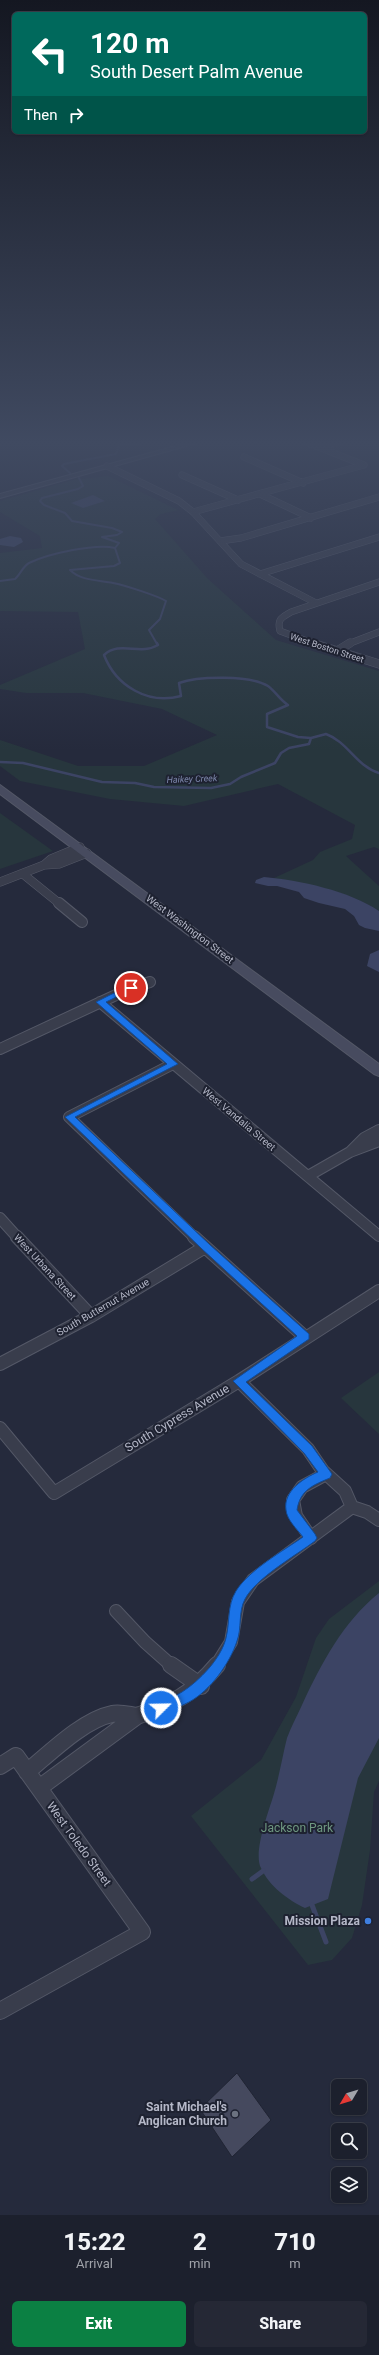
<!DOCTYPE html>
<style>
body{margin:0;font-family:Roboto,sans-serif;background:#252835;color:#f1f3f6;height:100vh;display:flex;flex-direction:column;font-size:15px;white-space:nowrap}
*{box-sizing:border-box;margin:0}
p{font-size:13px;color:#a0a3aa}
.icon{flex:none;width:22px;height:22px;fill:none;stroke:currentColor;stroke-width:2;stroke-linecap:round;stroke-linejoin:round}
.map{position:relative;height:2215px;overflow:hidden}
.sheet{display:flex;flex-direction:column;background:#1c202d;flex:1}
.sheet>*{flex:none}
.guide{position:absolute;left:12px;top:12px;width:355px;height:122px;border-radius:6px;box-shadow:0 1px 3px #0004,0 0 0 1px #3a3e49;background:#00695c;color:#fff;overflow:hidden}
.needle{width:26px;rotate:232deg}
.tools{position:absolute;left:331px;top:2079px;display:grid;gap:8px}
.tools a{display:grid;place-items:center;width:36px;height:36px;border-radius:6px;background:#1c202d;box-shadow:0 1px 3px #0004,0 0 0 1px #3a3e49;font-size:20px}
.pin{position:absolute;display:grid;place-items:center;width:34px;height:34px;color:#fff;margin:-17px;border:2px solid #fff;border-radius:50%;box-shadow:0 1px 4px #0007}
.me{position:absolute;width:44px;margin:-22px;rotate:67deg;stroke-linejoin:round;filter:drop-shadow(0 0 3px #0008)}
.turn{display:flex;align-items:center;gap:14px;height:84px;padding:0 12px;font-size:18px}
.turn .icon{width:52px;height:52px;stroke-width:2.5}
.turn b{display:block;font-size:28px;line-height:34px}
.then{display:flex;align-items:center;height:38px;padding:0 12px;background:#0003;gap:8px;font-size:15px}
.eta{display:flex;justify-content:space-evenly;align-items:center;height:68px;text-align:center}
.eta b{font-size:24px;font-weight:800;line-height:28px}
.button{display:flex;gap:8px;margin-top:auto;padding:8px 12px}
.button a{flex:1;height:46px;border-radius:6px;background:#0b8043;color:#fff;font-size:16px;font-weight:800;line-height:46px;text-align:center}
.button a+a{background:#252835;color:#f1f3f6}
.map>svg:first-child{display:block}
.green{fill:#27363d}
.water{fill:#3c4464}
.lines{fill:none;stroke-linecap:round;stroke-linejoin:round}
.stream-far2{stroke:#3c4464;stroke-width:2}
.stream-far1{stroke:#3c4464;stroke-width:2.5}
.stream{stroke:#3c4464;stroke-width:5}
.building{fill:#45495e;stroke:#202433}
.minor-far4-casing{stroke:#545867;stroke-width:7}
.minor-far3-casing{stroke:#545867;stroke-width:9}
.minor-far2-casing{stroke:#545867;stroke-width:12}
.minor-far1-casing{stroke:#545867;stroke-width:14}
.minor-casing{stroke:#545867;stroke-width:18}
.tertiary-casing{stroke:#545867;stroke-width:2}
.secondary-casing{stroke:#545867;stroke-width:2}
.minor-far4{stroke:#393d4c;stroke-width:6}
.minor-far3{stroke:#393d4c;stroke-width:8}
.minor-far2{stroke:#393d4c;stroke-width:10}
.minor-far1{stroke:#393d4c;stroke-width:12}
.minor{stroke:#393d4c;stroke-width:16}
.tertiary{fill:#393d4c;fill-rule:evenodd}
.secondary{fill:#474b5f;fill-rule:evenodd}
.route{fill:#1a73e8;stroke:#114b97}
.shop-dot{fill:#3f7fe0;stroke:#1e2231;stroke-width:1.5}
.worship-dot{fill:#6b7280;stroke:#1e2231;stroke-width:1.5}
.labels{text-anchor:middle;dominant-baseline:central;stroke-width:4;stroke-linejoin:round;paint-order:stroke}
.far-street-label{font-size:9px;fill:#b5b8c8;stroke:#1e2231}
.far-water-label{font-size:9px;font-style:italic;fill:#7e88ad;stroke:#1e2231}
.street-label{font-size:10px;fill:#b5b8c8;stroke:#1e2231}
.near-street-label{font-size:12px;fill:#b5b8c8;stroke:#1e2231}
.near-park-label{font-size:12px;fill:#6e9780;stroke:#1e2231}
.near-poi-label{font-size:12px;font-weight:bold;fill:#b5b8c8;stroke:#1e2231;text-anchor:end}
</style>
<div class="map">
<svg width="379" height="2215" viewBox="0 0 379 2215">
<rect width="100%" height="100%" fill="#252a3c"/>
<path class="green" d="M108,476L178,510L161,514L155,519L208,579L276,640L379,671V849L374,847L346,856L379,886V911C349,891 309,885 274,878L313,860L320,852L352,839L355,825L278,784L184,806L110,799L20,781L0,766V740L78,766H144L217,735L162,709L83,693H26L0,689V685L85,649L78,612L0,611V553L42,548L40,536L0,512V501L73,480Z
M0,813L53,851L0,869Z
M379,1372V1434L341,1398Z
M379,1581V1781L374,1792L370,1850L362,1905L352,1938L332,1960L308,1965L191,1816L261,1760L296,1697L316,1638L329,1619Z"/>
<path class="water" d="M93,495L105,501L83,508L71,503Z
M10,536L21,538L23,542L14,547L0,545V539Z
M264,877C299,880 350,891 379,911V931L365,928L359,925L354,916L345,909L319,903L304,898L299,892L277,886H268L255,883L256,880Z
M379,950V972L367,966L370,954Z
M379,1593V1738L358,1778L328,1899L305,1908C288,1900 269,1886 261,1868C253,1853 268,1813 273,1797C279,1778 282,1758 287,1738C291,1727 297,1716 302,1705C321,1664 343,1622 379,1593Z"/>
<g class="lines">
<path class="stream-far2" d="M70,473L62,466L64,464L116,454L119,445L140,444L146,441
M79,478L83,486L78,489L42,498L40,501L44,505L65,513L72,521L112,528L122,532L117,535L102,537L119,543L115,548
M0,581L15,579C20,575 23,566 29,563C47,554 96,543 115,548L120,563L114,566L70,570C81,581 98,580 113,583C124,585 158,596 166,601L160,619L149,630L157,644"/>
<path class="stream-far1" d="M157,643L158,645C140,656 120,640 104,655C116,686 148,705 181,696L179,683C198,676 250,675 268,686C275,691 280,700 288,705L267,714V727L298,737L311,738
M0,762L23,763L102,782L135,783L154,787L211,788L230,784L241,777L275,763L281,753L289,748L309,744L311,738L326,734C348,742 356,766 379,773"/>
<path class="stream" d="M252,1879L263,1871
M312,1905L326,1942"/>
</g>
<path class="building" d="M237,2073L271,2120L232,2157L200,2109Z"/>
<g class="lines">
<g class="minor-far4-casing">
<path id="minor-far4" d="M303,441L364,465
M320,447L343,441
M244,457L303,483
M107,466L179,501L193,512L241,564L316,603
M182,475L238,500
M260,494L311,518
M193,512L364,465
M220,541L241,538L379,497
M260,574L379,537
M315,644L280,631C277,619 281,618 291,612L379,582
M348,644L379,632"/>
</g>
<g class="minor-far3-casing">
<path id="minor-far3" d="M312,643L379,664
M337,651L350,643
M44,865L51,859L80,847
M23,874L60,904
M0,882L44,865L59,864L87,853"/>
</g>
<g class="minor-far2-casing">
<path id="minor-far2" d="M59,903L82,922
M100,1002L379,1236
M0,1049L131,988L150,982
M173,1064L69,1117L195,1238
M379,1130L364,1138L350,1152L379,1141
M308,1176L350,1152
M0,1218L18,1238"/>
</g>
<g class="minor-far1-casing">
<path id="minor-far1" d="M17,1237L91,1316
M194,1237L305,1337
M0,1364L91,1316L205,1247
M239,1381L308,1449L323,1471L345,1491L352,1507L367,1512L379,1520
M0,1428L54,1493L239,1381L379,1291
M311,1538L296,1516L293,1500L302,1487L326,1474
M116,1611L145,1642L172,1666
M216,1666L231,1642L238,1602L253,1580L352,1507"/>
</g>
<g class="minor-casing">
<path id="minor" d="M171,1665L201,1686
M137,1716C172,1704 193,1694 217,1665
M0,1766L16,1756L142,1932L0,2011
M27,1772C50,1753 83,1720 112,1714C120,1712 129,1715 137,1716L39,1788"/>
</g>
<g class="tertiary-casing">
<path id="tertiary" d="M194,441H204L0,498V494Z"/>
</g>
<g class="secondary-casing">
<path id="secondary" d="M0,785L379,1064V1076L374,1074L0,794Z"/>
</g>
<use href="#minor-far4" class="minor-far4"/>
<use href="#minor-far3" class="minor-far3"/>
<use href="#minor-far2" class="minor-far2"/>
<use href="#minor-far1" class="minor-far1"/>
<use href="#minor" class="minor"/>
<use href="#tertiary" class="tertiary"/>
<use href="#secondary" class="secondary"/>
</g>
<linearGradient id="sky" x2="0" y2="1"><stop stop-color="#141721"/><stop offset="0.59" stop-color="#404a61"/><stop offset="1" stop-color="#404a61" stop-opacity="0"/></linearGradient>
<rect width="379" height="751" fill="url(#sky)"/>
<path class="route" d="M128,986L135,988L106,1002L178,1064L75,1117L209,1244L309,1334V1339L246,1382L312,1446L332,1474L330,1478C313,1485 300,1490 297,1510L315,1534L317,1538L315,1541C295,1556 256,1578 245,1599C238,1612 242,1628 237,1641C230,1663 210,1691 189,1702C180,1707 170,1710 161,1714L156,1712L154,1708L156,1703C165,1700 174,1697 182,1692C199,1681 221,1659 226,1638C230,1622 227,1606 236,1591C249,1570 283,1551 303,1537C297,1529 287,1520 286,1510C283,1491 304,1478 318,1472L304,1453L233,1381L297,1336L202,1249L65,1117L167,1064L96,1002Z"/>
<circle class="shop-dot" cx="368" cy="1921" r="4"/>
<circle class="worship-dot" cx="235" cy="2114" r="4"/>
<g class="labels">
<g class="far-street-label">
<text transform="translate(327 648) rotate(18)">West Boston Street</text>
</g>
<g class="far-water-label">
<text transform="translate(192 779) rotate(-2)">Haikey Creek</text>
</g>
<g class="street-label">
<text transform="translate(190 929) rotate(37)">West Washington Street</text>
<text transform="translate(239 1119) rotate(40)">West Vandalia Street</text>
<text transform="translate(45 1267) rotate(47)">West Urbana Street</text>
<text transform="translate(103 1307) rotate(-30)">South Butternut Avenue</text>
</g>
<g class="near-street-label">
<text transform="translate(177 1418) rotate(-31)">South Cypress Avenue</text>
<text transform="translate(79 1844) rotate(54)">West Toledo Street</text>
</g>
<g class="near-park-label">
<text x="297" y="1828">Jackson Park</text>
</g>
<g class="near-poi-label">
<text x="360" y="1921">Mission Plaza</text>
<text x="227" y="2107">Saint Michael's<tspan x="227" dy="14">Anglican Church</tspan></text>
</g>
</g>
</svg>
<div class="tools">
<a><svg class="needle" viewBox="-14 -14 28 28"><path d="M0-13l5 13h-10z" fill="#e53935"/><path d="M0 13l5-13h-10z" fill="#a0a3aa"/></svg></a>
<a><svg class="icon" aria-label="search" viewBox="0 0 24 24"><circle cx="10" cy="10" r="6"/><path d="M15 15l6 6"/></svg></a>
<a><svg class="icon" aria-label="layers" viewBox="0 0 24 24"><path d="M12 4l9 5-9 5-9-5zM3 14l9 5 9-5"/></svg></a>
</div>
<div class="pin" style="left:131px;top:988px;background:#d93025"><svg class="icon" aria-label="arrive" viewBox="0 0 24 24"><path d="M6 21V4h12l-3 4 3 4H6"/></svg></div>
<svg class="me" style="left:161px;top:1708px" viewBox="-20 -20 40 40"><circle r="17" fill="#1a73e8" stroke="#fff" stroke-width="3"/><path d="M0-11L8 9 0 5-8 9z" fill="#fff"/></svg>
<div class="guide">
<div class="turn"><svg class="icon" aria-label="left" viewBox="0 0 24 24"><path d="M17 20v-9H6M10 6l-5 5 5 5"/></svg><div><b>120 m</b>South Desert Palm Avenue</div></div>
<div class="then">Then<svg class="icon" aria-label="right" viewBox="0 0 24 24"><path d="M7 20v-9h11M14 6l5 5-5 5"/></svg></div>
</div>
</div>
<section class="sheet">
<div class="eta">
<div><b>15:22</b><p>Arrival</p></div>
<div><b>2</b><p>min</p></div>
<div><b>710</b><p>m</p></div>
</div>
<div class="button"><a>Exit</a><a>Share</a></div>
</section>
